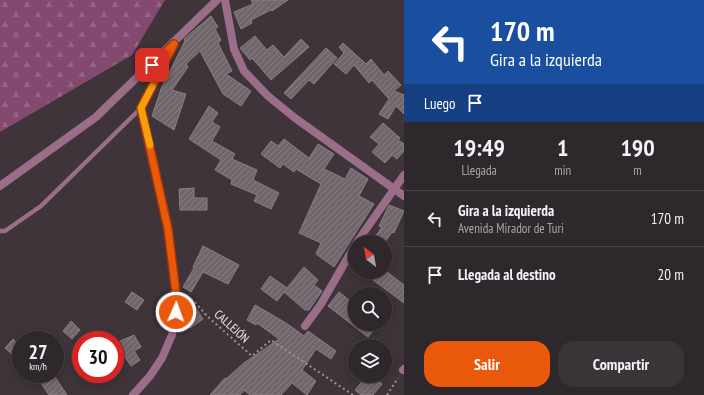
<!DOCTYPE html>
<html lang="es">
<meta charset="utf-8">
<style>
body{margin:0;font-family:"PT Sans Narrow",sans-serif;background:#3a3338;color:#f1f3f6;height:100vh;display:flex;flex-direction:column;font-size:15px;white-space:nowrap}
*{box-sizing:border-box;margin:0}
p{font-size:13px;color:#a7a5a9}
.icon{flex:none;width:22px;height:22px;fill:none;stroke:currentColor;stroke-width:2;stroke-linecap:round;stroke-linejoin:round}
.map{position:relative;flex:1;overflow:hidden}
.sheet{display:flex;flex-direction:column;background:#2e272c;width:300px}
.sheet>*{flex:none}
.top-card{background:#1a4fa0;color:#fff;overflow:hidden}
.needle{width:26px;rotate:329deg}
.fabs{position:absolute;left:348px;top:235px;display:grid;gap:8px}
.fabs a{display:grid;place-items:center;width:44px;height:44px;border-radius:50%;background:#2e272c;box-shadow:0 2px 10px #0003,0 0 0 1px #494448;font-size:20px}
.speed{position:absolute;left:12px;top:331px;display:flex;gap:8px;font-size:20px;font-weight:700;text-align:center}
.speed>*{display:grid;place-content:center;width:52px;height:52px;border-radius:50%;background:#2e272c;box-shadow:0 2px 10px #0003,0 0 0 1px #494448;line-height:1}
.speed small{font-size:10px;font-weight:400}
.speed .limit{border:6px solid #d22;background:#fff;color:#111}
.pin{position:absolute;display:grid;place-items:center;width:34px;height:34px;color:#fff;margin:-17px;border-radius:8px;box-shadow:0 2px 6px #0006}
.me{position:absolute;width:44px;margin:-22px;rotate:2deg;stroke-linejoin:round;filter:drop-shadow(0 0 3px #0008)}
.turn{display:flex;align-items:center;gap:14px;height:84px;padding:0 20px;font-size:18px}
.turn .icon{width:52px;height:52px;stroke-width:2.5}
.turn b{display:block;font-size:28px;line-height:34px}
.then{display:flex;align-items:center;height:38px;padding:0 20px;background:#0003;gap:8px;font-size:15px}
.eta{display:flex;justify-content:space-evenly;align-items:center;height:68px;text-align:center}
.eta b{font-size:24px;font-weight:600;line-height:28px}
.action{display:flex;gap:8px;margin-top:auto;padding:8px 20px}
.action a{flex:1;height:46px;border-radius:16px;background:#ea580c;color:#fff;font-size:16px;font-weight:600;line-height:46px;text-align:center}
.action a+a{background:#3a3338;color:#f1f3f6}
ul{padding:0;list-style:none}
li{display:flex;align-items:center;gap:12px;height:56px;padding:0 20px;border-top:1px solid #494448}
li div{flex:1}
li b{display:block;font-size:15px}
li em{font-style:normal}
main{display:flex;flex:1;min-height:0}
.map>svg:first-child{display:block}
.forest{fill:url(#forest-firs)}
.building{fill:url(#building-hatch);stroke:#897e84}
.lines{fill:none;stroke-linecap:round;stroke-linejoin:round}
.path{stroke:#9b9398;stroke-width:2;stroke-dasharray:2 3;stroke-linecap:butt}
.service{stroke:#9a6d89;stroke-width:4.5}
.minor{stroke:#9a6d89;stroke-width:8}
.route-casing{stroke:#983908;stroke-width:10}
.route{stroke:#ea580c;stroke-width:7}
.slow{stroke:#f59e0b;stroke-width:7}
.labels{text-anchor:middle;dominant-baseline:central;stroke-width:3;stroke-linejoin:round;paint-order:stroke}
.street-label{font-size:12px;fill:#ede6ea;stroke:#3e343a}
</style>
<main>
<div class="map">
<svg width="404" height="395" viewBox="0 0 404 395">
<defs>
<pattern id="forest-firs" width="22" height="20" patternUnits="userSpaceOnUse"><rect width="22" height="20" fill="#83496e"/><path d="M5 1l3.5 6h-7zM16 11l3.5 6h-7z" fill="#956383"/></pattern>
<pattern id="building-hatch" width="6" height="6" patternUnits="userSpaceOnUse"><rect width="6" height="6" fill="#71666c"/><path d="M-1 1l2-2M0 6l6-6M5 7l2-2" fill="none" stroke="#867c81"/></pattern>
</defs>
<rect width="100%" height="100%" fill="#3e343a"/>
<path class="forest" d="M0,0H165L132,55L0,132Z"/>
<path class="building" d="M251,0H288L272,11L271,10L251,20L252,23L241,29L234,12L253,4Z
M211,16L218,27L215,29L221,40L218,43L232,71L226,74L251,91L241,106L223,94L200,51L186,64L188,67L172,90L186,94L174,130L152,116L161,89L185,41L184,39Z
M255,36L267,50L273,45L284,57L301,39L309,47L271,80L252,58L250,60L240,48Z
M343,43L366,64L371,59L384,75L388,71L401,85L394,91L404,95V114L396,106L388,119L379,114L389,99L372,80L369,83L354,65L346,74L334,64L344,53L339,47Z
M326,48L337,58L314,84L309,80L291,99L284,93Z
M209,106L218,113L212,122L220,127L212,141L235,154L232,159L257,170L253,180L279,193L271,209L254,201L257,195L231,184L232,180L215,170L221,160L189,139Z
M383,123L400,138L398,140L404,144V151L397,159L392,155L385,163L372,152L379,144L370,137Z
M284,139L309,158L318,144L334,154L324,169L345,179L351,168L368,179L359,196L374,204L334,267L316,254L321,243L299,233L321,184L296,169L294,172L283,164L280,168L261,154L271,141L278,146Z
M194,188V198H207V210H180L179,189Z
M389,205L404,211L394,233L392,232L385,242H383L375,237L382,227L379,226Z
M203,246L239,265L228,284L203,272L191,292L183,287L194,268L193,267Z
M304,267L318,280L314,285L322,291L309,310H305L284,292L277,301L261,289L270,276L287,288Z
M379,272H387L404,285V303L373,280Z
M132,292L144,300L137,310L125,302Z
M339,292L355,305V324H378L368,337L328,306Z
M192,302L203,319L190,328L181,314V309Z
M255,305L286,323L304,336L308,331L336,351L331,359L316,349L302,370L316,381L307,395L292,383L281,395H250L244,390L240,395H210L225,378L226,379L244,363L279,339L257,323L256,325L247,320Z
M71,321L80,330L72,339L63,331Z
M134,335L141,347L134,351L140,360L131,366L116,343Z
M13,339L21,347L13,355L5,348Z
M28,374H53L67,395H49L41,383Z
M367,376H372L382,384L373,395H361L355,390Z"/>
<g class="lines">
<path class="path" d="M186,301L193,300L207,316L252,356L271,340L353,395
M387,395L398,378"/>
<path class="service" d="M0,231H5L41,206L141,108"/>
<path class="minor" d="M225,0L234,49L244,71L268,96L295,118L404,196
M0,186L96,117L217,0
M357,242L404,175
M305,326L321,304L355,245
M403,370L404,369
M133,395L150,376L162,358L172,335L177,301L168,229L141,108L174,44"/>
</g>
<g class="lines">
<g class="route-casing">
<path id="route" d="M152,65L174,44L141,108L168,229L177,301L176,312"/>
</g>
<use href="#route" class="route"/>
<path class="slow" d="M150,145L141,108L152,87"/>
</g>
<g class="labels">
<g class="street-label">
<text transform="translate(232 326) rotate(42)">CALLEJÓN</text>
</g>
</g>
</svg>
<div class="fabs">
<a><svg class="needle" viewBox="-14 -14 28 28"><path d="M0-13l5 13h-10z" fill="#e53935"/><path d="M0 13l5-13h-10z" fill="#a7a5a9"/></svg></a>
<a><svg class="icon" aria-label="search" viewBox="0 0 24 24"><circle cx="10" cy="10" r="6"/><path d="M15 15l6 6"/></svg></a>
<a><svg class="icon" aria-label="layers" viewBox="0 0 24 24"><path d="M12 4l9 5-9 5-9-5zM3 14l9 5 9-5"/></svg></a>
</div>
<div class="speed"><div>27<small>km/h</small></div><div class="limit">30</div></div>
<div class="pin" style="left:152px;top:65px;background:#d93025"><svg class="icon" aria-label="arrive" viewBox="0 0 24 24"><path d="M6 21V4h12l-3 4 3 4H6"/></svg></div>
<svg class="me" style="left:176px;top:312px" viewBox="-20 -20 40 40"><circle r="17" fill="#ea580c" stroke="#fff" stroke-width="3"/><path d="M0-11L8 9 0 5-8 9z" fill="#fff"/></svg>
</div>
<section class="sheet">
<div class="top-card">
<div class="turn"><svg class="icon" aria-label="left" viewBox="0 0 24 24"><path d="M17 20v-9H6M10 6l-5 5 5 5"/></svg><div><b>170 m</b>Gira a la izquierda</div></div>
<div class="then">Luego<svg class="icon" aria-label="arrive" viewBox="0 0 24 24"><path d="M6 21V4h12l-3 4 3 4H6"/></svg></div>
</div>
<div class="eta">
<div><b>19:49</b><p>Llegada</p></div>
<div><b>1</b><p>min</p></div>
<div><b>190</b><p>m</p></div>
</div>
<ul>
<li><svg class="icon" aria-label="left" viewBox="0 0 24 24"><path d="M17 20v-9H6M10 6l-5 5 5 5"/></svg><div><b>Gira a la izquierda</b><p>Avenida Mirador de Turi</p></div><em>170 m</em></li>
<li><svg class="icon" aria-label="arrive" viewBox="0 0 24 24"><path d="M6 21V4h12l-3 4 3 4H6"/></svg><div><b>Llegada al destino</b></div><em>20 m</em></li>
</ul>
<div class="action"><a>Salir</a><a>Compartir</a></div>
</section>
</main>
